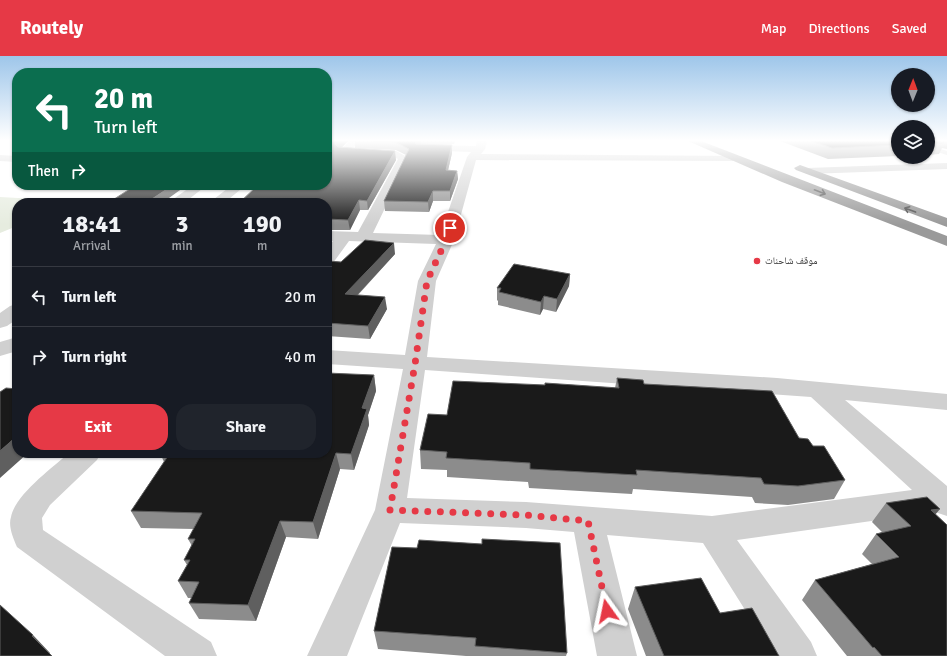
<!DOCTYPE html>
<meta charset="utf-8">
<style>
body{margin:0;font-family:Signika,"Noto Naskh Arabic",sans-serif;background:#20242c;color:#f1f3f6;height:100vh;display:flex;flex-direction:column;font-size:15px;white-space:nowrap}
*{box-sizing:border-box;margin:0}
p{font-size:13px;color:#9ea1a6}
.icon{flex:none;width:22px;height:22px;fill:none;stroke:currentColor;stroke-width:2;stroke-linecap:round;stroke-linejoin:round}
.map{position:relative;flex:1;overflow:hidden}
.sheet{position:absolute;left:12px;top:142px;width:320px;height:260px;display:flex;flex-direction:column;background:#171b24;border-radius:16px;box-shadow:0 1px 3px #0004}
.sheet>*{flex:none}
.hud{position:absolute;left:12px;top:12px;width:320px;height:122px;border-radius:16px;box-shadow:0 1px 3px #0004;background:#0b6e4f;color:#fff;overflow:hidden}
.needle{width:26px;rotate:1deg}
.tools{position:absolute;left:891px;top:12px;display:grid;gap:8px}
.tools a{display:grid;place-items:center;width:44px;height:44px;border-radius:50%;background:#171b24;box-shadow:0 1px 3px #0004;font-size:20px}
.pin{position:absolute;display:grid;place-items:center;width:34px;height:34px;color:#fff;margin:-17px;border:2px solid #fff;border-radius:50%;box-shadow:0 1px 4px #0007}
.me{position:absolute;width:44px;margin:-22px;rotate:348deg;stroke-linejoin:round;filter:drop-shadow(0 0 3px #0008)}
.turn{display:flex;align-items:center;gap:14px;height:84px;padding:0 16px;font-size:18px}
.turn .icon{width:52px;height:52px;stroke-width:2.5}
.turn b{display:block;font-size:28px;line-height:34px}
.then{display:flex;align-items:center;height:38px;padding:0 16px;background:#0003;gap:8px;font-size:15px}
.eta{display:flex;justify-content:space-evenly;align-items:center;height:68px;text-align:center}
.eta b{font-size:24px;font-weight:800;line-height:28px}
.button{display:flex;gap:8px;margin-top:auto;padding:8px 16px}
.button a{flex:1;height:46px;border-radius:16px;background:#e63946;color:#fff;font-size:16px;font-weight:800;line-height:46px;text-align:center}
.button a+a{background:#20242c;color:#f1f3f6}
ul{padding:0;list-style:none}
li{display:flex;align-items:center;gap:12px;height:60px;padding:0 16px;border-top:1px solid #363941}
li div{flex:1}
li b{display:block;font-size:15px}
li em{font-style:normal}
header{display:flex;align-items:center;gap:24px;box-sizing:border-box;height:56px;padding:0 20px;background:#e63946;color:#fff}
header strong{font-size:19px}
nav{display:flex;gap:22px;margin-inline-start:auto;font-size:14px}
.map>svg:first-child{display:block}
.green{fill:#e6ecdf}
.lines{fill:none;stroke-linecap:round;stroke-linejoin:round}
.lane{fill:#d0d0d0;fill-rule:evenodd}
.street{fill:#d0d0d0;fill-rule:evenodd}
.highway{fill:#9a9a9a;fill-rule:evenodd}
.wall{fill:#8c8c8c}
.shaded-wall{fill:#5f5f5f}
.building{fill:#1a1a1a;stroke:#5f5f5f}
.oneway{stroke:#525252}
.route{stroke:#e63946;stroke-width:7;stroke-dasharray:0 12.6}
.poi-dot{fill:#e63946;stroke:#fff;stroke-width:1.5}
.labels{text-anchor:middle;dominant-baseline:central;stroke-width:4;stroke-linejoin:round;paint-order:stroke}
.far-poi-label{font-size:10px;fill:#333;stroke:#fff;text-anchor:start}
</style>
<header>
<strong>Routely</strong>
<nav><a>Map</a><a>Directions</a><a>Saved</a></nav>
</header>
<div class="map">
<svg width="947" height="600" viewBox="0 0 947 600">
<rect width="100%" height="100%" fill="#fff"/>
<path class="green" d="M0,141L72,145L67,147H17V170L0,177Z"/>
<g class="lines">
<path class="lane" d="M928,89L947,95V99L928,93Z"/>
<path class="street" d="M350,85H360L352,93L396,95L409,102L373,177L440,179L467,101L471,96L417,94L416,92L421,89L476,90L477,85H487L485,93L481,98L738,100L739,102L738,104L734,105L476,104L454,184L436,225L427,301L777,322L947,338V354L845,344L947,430V460L935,456L737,484L811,586L817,600H774L703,487L607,479L637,600H597L574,476L526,472L400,467L347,600H307L375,454L403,313L327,308V294L405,299L418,225L436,188L349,185L333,207L327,208V192L333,185H327V175L358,176L398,103L394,101L339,98L338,96ZM425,314L811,341L912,434L712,460L526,446L407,442Z
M0,99L17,100V106L0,105Z
M947,107V113L807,118L801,115L807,112Z
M193,129H207L184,147H168Z
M232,129H246L224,147H209Z
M17,248V263L7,270L0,272V257L10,250Z
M17,281V295L0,300V286Z
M69,397H101L97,404L50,449L42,462L43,474L211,586L217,600H165L17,491C13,482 8,470 11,461C15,439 52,412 69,397Z"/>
<path class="highway" d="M688,85H701L947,180V190L782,126Z
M800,109L947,162V171L796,114L794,112Z"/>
</g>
<path class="wall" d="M327,85H348L341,92L396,104L368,154H360L350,174H327Z
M355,85H455L454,88H421L452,97L448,114L457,115L458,123L450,145H433L429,156L385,155L384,145L406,99L396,94L355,92Z
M780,85H898V100L828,103Z
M928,85H947V93L942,92L939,98L928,99Z
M395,198L358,239L387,253L370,283L327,280V205L341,206Z
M570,218L569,230L556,256L543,253L540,259L498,249V245L497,244V232Z
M374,319L376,335L368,359L369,369L354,414L340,413L318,483L286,481L256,565L199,563L189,547L192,542H188L178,525L187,509L184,504L192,490L188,483L194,473L141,472L131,455L164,406L160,397H327Z
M617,322L644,328L799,382L813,390L845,424L834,443L788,449L755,447L752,441L633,433L632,438L529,432L528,426L447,421V414L421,413L420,394L544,329L615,332Z
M886,447L935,458L947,600H847L802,544L815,524L872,508L862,498L876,478L882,476L872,466Z
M392,491L567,597L566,600H466L378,593L374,575Z
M635,531L720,557L779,600H646L628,553Z"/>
<path class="shaded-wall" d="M339,85H348L337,96L335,88Z
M414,85H421V88L415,92Z
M452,89V97L446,123V114Z
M395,95L396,104L368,154L367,145Z
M457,115L458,123L450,145V135Z
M173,129H187L162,147H146Z
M433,135V145L429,156L428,146Z
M359,144L360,154L350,174L348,164Z
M394,187L395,198L347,250L345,238Z
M570,218L569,230L556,256L557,243Z
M544,240L543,253L540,259L541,246Z
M385,241L387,253L370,283L368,270Z
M374,319L376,335L368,359L369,369L354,414L351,398L362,352Z
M17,380V397H28L0,422V395Z
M336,397L340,413L318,483L313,466Z
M940,453L924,472L931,454Z
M280,465L286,481L256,565L248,549Z
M33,579L50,597L49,598L32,580Z"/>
<path class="building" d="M327,85H339L335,88L338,91L395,95L367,145L359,144L348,164L327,163V147H239L258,129H327Z
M373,85H415L416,88L452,89L446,114L457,115L450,135H433L428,146L384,145L409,93L395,86Z
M811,85H898V89L832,92Z
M928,85H935L944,87L928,88Z
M136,129H173L146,147H108Z
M365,184L394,187L345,238L385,241L368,270L327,267V205L341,206Z
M514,208L570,218L557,243L544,240L541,246L499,236L501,232H497Z
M327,317L374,319L362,352L367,353L351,398L336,397L313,466L280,465L248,549L189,547L199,526L178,525L190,504H184L195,483H188L202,457L131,455L170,397H327Z
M617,322L643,324L644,328L772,335L799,382L808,383L813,390H824L845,424L798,430L764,428L761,422L636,414L637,419L530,413V407L446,402L447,396L420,394L428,358L447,359L453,325L545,329V327L619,332Z
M6,332L17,333V380L0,395V336Z
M927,441L940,453L931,454L947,469V600H882L874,591L873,592L815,524L899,501L876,478L911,470L886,447Z
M482,483L560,487L567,597L475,590L476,582L374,575L392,491L417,492L419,484L482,488Z
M701,522L720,557L752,552L779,600H664L635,531Z
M0,549L33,579L32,580L52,600H0Z"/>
<defs><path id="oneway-shaft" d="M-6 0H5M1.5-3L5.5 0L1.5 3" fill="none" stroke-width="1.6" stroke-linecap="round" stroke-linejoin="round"/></defs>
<g class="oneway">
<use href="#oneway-shaft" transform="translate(820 136) rotate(21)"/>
<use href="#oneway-shaft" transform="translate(910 154) rotate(-160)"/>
</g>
<linearGradient id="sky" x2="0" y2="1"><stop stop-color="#9ec6ea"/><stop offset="0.5" stop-color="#fff"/><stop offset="1" stop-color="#fff" stop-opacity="0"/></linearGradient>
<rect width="947" height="169" fill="url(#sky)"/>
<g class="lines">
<path class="route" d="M450,172L446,184L427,225L415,308L390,454L526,459L588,465L607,555"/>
</g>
<circle class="poi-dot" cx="757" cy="205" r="4"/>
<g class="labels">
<g class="far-poi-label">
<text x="765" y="205">موقف شاحنات</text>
</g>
</g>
</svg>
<div class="tools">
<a><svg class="needle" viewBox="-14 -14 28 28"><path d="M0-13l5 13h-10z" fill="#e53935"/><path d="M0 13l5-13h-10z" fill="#9ea1a6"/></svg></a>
<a><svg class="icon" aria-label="layers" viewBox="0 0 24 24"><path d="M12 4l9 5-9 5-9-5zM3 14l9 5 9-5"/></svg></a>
</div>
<div class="pin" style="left:450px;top:172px;background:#d93025"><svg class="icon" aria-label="arrive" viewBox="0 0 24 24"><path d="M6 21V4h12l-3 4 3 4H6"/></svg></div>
<svg class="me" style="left:607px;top:555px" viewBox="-20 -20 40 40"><path d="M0-17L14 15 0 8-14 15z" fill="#e63946" stroke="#fff" stroke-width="4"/></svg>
<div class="hud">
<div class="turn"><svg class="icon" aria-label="left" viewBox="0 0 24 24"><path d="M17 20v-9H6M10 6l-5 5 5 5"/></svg><div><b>20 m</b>Turn left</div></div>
<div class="then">Then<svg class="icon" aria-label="right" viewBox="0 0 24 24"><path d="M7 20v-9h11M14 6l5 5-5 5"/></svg></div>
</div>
<section class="sheet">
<div class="eta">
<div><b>18:41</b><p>Arrival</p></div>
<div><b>3</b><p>min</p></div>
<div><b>190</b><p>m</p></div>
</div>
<ul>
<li><svg class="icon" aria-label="left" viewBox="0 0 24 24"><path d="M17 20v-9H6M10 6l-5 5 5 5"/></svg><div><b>Turn left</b></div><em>20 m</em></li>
<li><svg class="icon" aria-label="right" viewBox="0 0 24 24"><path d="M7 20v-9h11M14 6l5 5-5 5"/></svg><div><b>Turn right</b></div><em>40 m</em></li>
</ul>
<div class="button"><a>Exit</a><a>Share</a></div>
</section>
</div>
